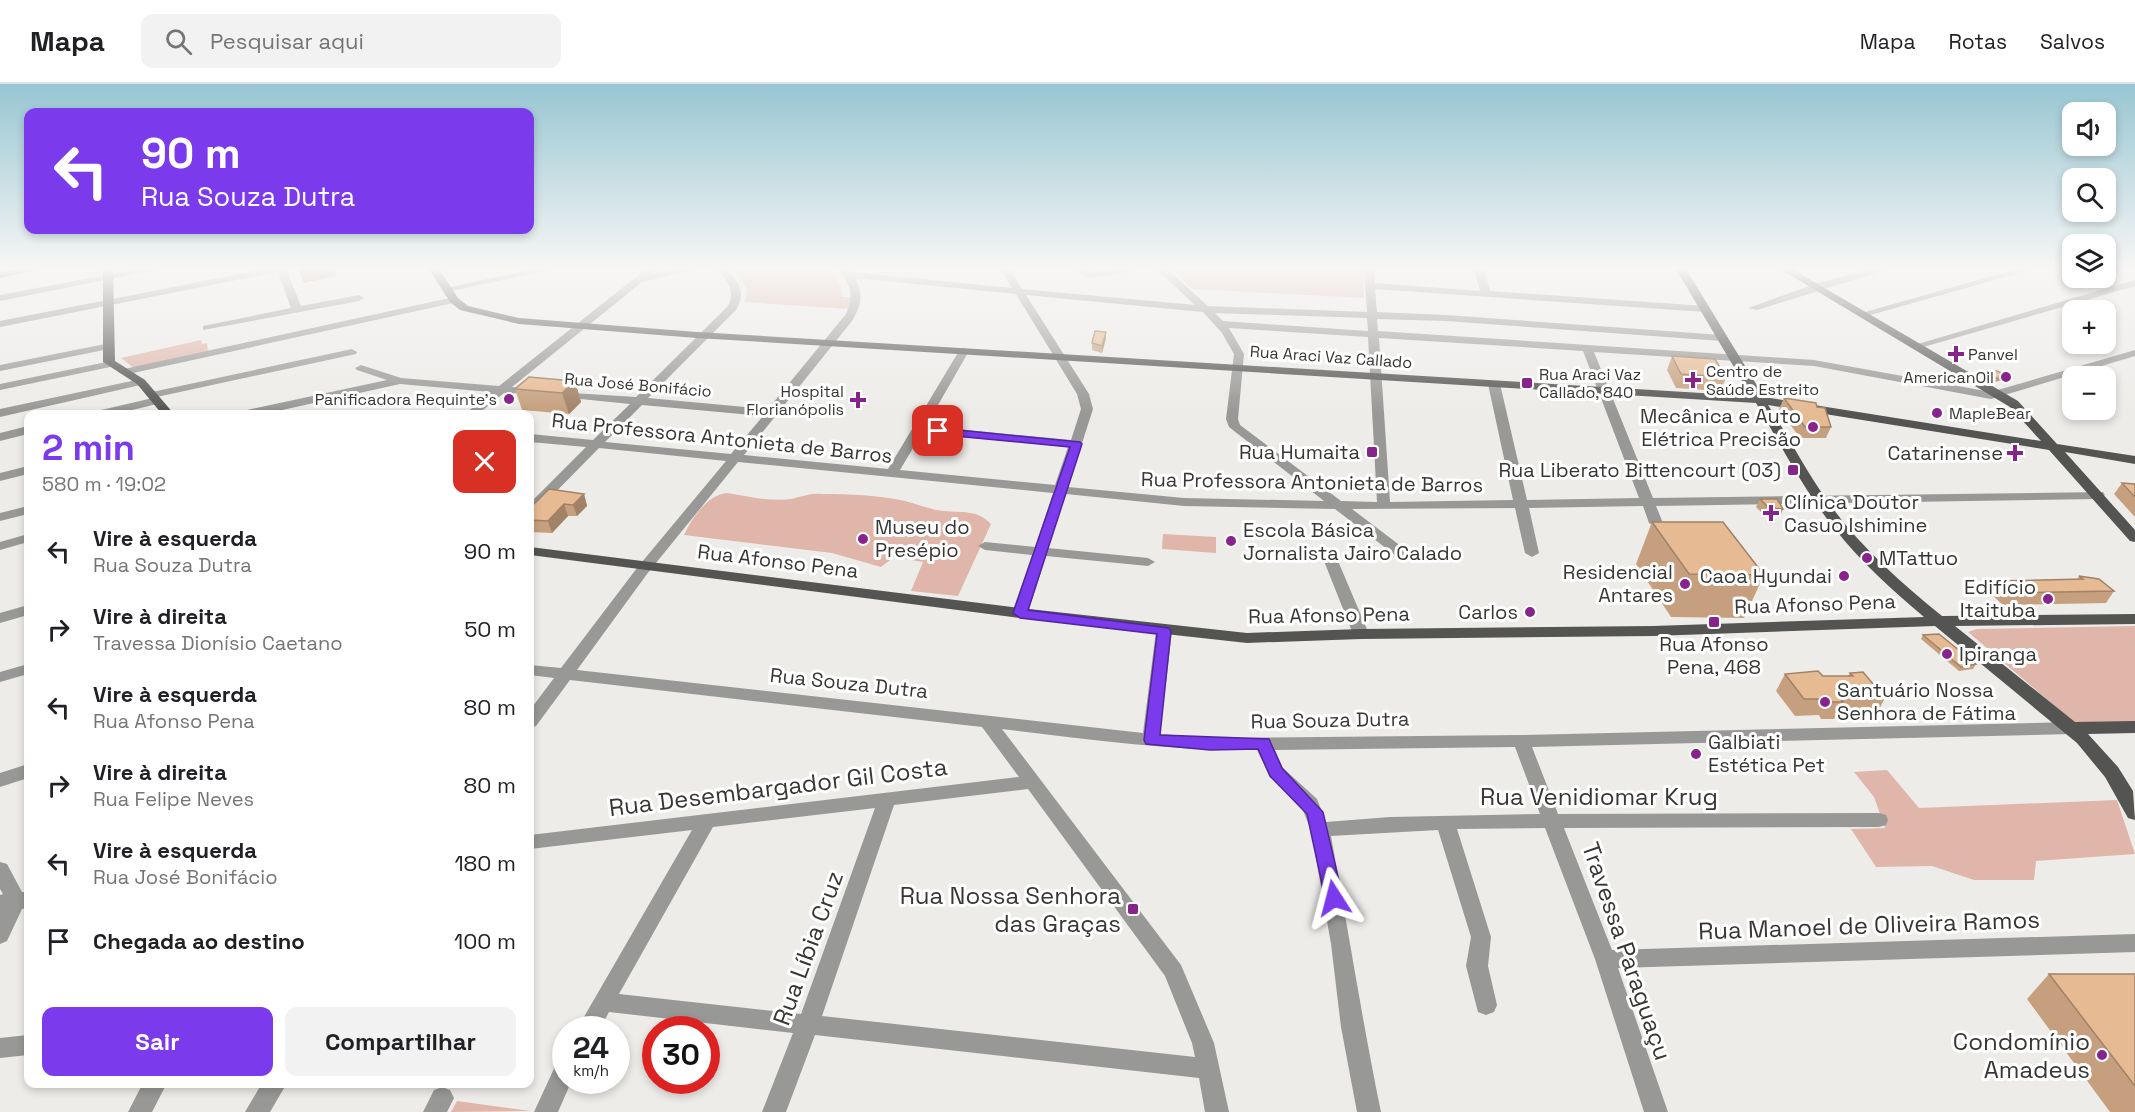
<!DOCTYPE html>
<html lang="pt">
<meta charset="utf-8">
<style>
body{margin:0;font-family:"Space Grotesk",sans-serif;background:#f2f2f2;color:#202124;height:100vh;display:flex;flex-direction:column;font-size:22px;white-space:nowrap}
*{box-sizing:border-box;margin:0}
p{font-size:20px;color:#757577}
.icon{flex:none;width:33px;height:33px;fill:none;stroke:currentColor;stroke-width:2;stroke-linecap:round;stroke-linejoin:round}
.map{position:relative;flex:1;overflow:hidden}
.side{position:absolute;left:24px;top:326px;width:510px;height:678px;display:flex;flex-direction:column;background:#fff;border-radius:12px;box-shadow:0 3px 9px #0003}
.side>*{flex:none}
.guide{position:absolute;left:24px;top:24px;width:510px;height:126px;border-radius:12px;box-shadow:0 3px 9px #0003;background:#7c3aed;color:#fff;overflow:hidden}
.controls{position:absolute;left:2062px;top:18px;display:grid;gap:12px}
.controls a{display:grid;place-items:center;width:54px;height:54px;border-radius:12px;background:#fff;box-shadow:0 3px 9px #0003;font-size:30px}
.speed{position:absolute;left:552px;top:932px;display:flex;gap:12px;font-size:30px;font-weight:700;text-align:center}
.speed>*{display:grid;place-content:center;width:78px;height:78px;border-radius:50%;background:#fff;box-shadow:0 3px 9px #0003;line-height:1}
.speed small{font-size:15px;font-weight:400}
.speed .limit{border:9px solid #d22;background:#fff;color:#111}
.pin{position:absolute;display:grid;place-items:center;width:51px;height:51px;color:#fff;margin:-26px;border-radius:12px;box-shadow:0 3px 9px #0006}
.me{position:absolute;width:66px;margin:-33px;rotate:351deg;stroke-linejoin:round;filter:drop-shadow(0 0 4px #0008)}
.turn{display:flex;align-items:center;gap:21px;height:126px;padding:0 18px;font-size:27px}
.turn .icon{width:78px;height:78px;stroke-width:2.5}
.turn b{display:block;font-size:42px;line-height:51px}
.round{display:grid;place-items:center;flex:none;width:63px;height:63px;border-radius:12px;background:#f2f2f2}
.head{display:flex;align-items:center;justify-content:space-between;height:102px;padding:0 18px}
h1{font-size:36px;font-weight:600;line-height:45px;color:#7c3aed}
.action{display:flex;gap:12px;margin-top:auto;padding:12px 18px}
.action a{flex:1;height:69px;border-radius:12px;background:#7c3aed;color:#fff;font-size:24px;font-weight:600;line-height:69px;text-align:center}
.action a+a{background:#f2f2f2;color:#202124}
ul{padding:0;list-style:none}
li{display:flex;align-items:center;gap:18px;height:78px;padding:0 18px}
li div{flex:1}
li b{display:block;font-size:22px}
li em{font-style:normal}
header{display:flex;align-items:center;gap:36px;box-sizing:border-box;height:84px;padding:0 30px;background:#fff;border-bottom:2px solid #e0e0e0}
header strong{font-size:28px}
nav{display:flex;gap:33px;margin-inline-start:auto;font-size:21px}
.search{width:420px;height:54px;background:#f2f2f2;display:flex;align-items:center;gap:15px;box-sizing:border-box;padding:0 21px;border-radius:12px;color:#757577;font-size:22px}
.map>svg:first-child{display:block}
.green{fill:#dfb6a9}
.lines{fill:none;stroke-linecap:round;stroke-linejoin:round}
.minor{fill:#989897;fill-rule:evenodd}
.major{fill:#545452;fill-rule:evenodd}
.wall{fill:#c6a07e}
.shaded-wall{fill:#a18266}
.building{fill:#e6ba92;stroke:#a18266;stroke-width:1.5}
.route{fill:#7c3aed;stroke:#51269a;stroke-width:1.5}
.poi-dot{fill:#87238b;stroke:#fff;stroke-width:2}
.labels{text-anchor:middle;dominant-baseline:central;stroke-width:6;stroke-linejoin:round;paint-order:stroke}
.far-poi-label{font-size:16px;fill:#373735;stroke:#fff;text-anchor:start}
.far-street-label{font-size:16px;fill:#373735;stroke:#fff}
.poi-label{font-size:20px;fill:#373735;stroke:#fff;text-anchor:end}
.street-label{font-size:20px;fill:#373735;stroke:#fff}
.near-street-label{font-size:24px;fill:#373735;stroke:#fff}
.near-poi-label{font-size:24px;fill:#373735;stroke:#fff;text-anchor:end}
</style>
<header>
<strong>Mapa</strong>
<div class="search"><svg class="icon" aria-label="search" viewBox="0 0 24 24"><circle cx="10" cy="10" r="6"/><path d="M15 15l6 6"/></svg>Pesquisar aqui</div>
<nav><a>Mapa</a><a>Rotas</a><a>Salvos</a></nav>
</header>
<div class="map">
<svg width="2135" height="1028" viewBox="0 0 2135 1028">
<rect width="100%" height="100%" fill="#eeece9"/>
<path class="green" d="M830,185L841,203L842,213H853L848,225L745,218L747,205L735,186Z
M1173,185H1363L1364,214L1192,205Z
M201,256L202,260L207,259L208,268L135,285L121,274Z
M727,409C746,412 771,418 791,415C801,413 810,409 822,410C848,410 879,411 905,417C918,420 930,426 944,427C962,429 977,425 991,440L958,512L911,507L923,478L894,473L881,483L832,469L684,451C692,434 707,411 727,409Z
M1163,450L1216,453V469L1162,465Z
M2135,542V638L2077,641L1968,548L1977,545Z
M1887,686L1919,724L2117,716L2135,770L2036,777L2034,796H1974L1932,782L1876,783L1851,745L1885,744L1874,713L1854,688Z
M457,1017L531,1027L451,1028Z"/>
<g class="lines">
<path class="minor" d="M139,185H160L0,217V211Z
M265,185H286L301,222L359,211L364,214L359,217L203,246V242L291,224L278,188L0,243V237Z
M532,185H552L447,208L442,205Z
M646,185H657L651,190L676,185H695L642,198L512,303L538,306V310L504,309L478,330H465L491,308L400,300L264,330H241L247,326L387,296L357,286L355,284L361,281L401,294L499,302Z
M717,185H727C739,199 746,209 736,226L648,314L768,325L846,230C854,213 851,202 840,187L842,185H848L851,188L1012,204L1000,185H1010L1022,205L1195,221L1156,185H1167L1208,222L1367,228L1364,185H1374L1375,199L1480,207L1474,185H1484L1490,207L1705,222L1710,225L1705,228L1375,205L1377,228L1446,231L1722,251L1727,254L1722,257L1446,237L1377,235L1378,247L1814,276L1991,308L2135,266V272L1991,315L1814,282L1594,268L1653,414L2103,408L2105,411L2098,415L1656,422L1663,439L1656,443L1649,439L1643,422L1529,424L1539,469L1532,473L1525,469L1515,424L1352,425L1410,469L1412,472L1410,475H1400L1335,425L1184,422L1066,410L1048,464L1148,474L1155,478L1148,482L1046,472L1028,529L1020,534L1012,529L1032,471L985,466L978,462L985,458L1035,463L1053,409L738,378L647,490L577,586L1143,649L1156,547L1164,542L1172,547L1160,650L1210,654L1521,651L2072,638L2078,640L2081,644L2078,648L2072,650L1532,663L1558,730L1879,729L1886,731L1888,736L1886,741L1879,743L1564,744L1612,866L2135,850V868L1618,884L1668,1028H1644L1595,875L1545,744L1457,745L1491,853L1488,882L1497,921L1494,928L1486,931L1478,928L1466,882L1471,853L1438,746L1331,752C1348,844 1362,936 1381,1028H1357L1341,943L1331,860L1311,746L1302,724L1270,693L1257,666C1172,667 1087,655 1002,645L1181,881L1214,959L1229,1028H1205L1199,994L815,951L786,1028H762L793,949L609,928L600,945H577L692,746L530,765V751L1019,693L982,643L570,596L536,642L530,644V626L554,594L530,591V581L561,584L637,484L726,377L599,364L535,429L530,430V419L586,363L530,358V350L593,356L630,320L561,313L555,310L557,308L636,313L728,222C736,206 727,197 717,185ZM855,194L1016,210L1077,310L1081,325L1071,356L926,342L969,267L964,264L959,267L888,385L744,371L852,237C861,222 864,210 855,194ZM1026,211L1203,228L1222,249L1234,270L1226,335L1229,343L1324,417L1184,414L1068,403L1093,325L1089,310ZM1215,229L1367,234L1368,247L1223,237ZM1229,244L1368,253L1377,418L1341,417L1240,341L1238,335L1244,270ZM1379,254L1583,267L1639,414L1527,416L1500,300L1494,297L1488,300L1513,416L1390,418ZM642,321L763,332L731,370L605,358ZM922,349L1068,363L1055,401L900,386ZM1515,663L1540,730L1390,733L1326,738L1317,715L1283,684L1275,666ZM1028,705L1165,892L1192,959L1195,973L822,932L894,721ZM875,724L801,930L619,910L713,743Z
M1076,185H1086L1089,188L1135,185L1130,188L1087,194Z
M1872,185H1889L1757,226L1748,224L1818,199Z
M2017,185H2033L1867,232L1858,230Z
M2135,196V202L1920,264L1911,262Z
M454,213L458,214V218L124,291L118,288L124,285Z
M110,259L114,260V264L0,287V281Z
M352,265L357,268L356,270L152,314L146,311L152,308Z
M111,277L117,280L115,282L0,306V300Z
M141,295L145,296V300L0,333V325Z
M157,313L163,317L161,319L116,330H95L97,327Z
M28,342V350L0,357V349Z
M28,382V390L0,397V389Z
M28,422V430L0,437V429Z
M28,450V458L0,466V458Z
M1331,473L1338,477L1369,550L1367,554H1355L1353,550L1324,477Z
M28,521V531L0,539V529Z
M28,580V590L0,598V588Z
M28,680V694L0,703V689Z
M0,778L7,780L22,808H28V824L22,825L7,857L0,860V811L3,810L0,805Z
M28,951V971L0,974V954Z
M566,974V996H572L558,1028H534L558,976Z
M143,999H167L152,1028H128Z
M262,999H287L270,1028H245Z
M442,1003L450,1006L454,1014L447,1028H423L434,1006Z"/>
<path class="major" d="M18,185H41L0,194V188Z
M103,185H113L115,277L145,296L174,330H162L137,300L103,278Z
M429,185H439L458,214L468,222L519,234L697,248L1751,312L1676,185H1686L1764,313L2041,357L2010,323L1780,185H1792L2018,317L2057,360L2135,372V380L2065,368L2135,446V458L2130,457L2049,366L1768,321C1788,352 1805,385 1826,415C1857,460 1900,498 1942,532L2135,530V540L1955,542L2075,638L2135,637V649L2088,650L2118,683L2133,707L2135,736L2128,734L2105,693L2077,659L1935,542L1653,552L1361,555L1247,559L1020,534L530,471V463L1020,524L1247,549L1361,545L1653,542L1924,533C1892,506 1861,478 1835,445C1804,407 1781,361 1756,319L697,254L519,240L460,226L450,218Z"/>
</g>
<path class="wall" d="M1106,254L1102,269L1092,266V259Z
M1672,272L1726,293L1721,307L1676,304L1667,286Z
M1982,289L2005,295L1991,299L1980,292Z
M575,297L581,318L569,330L522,326L515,305Z
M1784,314L1817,323L1831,343L1826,354H1800L1779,325Z
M2122,399L2135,400V433L2114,410Z
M584,410L587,422L577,432H568L552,449L530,448V424Z
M1760,415L1783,425L1780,433L1765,432L1756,423Z
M1652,438L1764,491L1744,534L1671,533L1636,480Z
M2079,492L2114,507L2106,519L2003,521L1990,509L1997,497L2077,496Z
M1923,551L1976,580L1973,585L1959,587L1921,555Z
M1850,589L1885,614L1876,631H1862L1859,628H1838L1834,635H1821L1819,631L1795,632L1776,607L1785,590L1823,592H1848Z
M2049,890H2135V1028H2110L2027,915Z"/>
<path class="shaded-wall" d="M298,185H333L336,192L304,199Z
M1106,248V254L1102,269V262Z
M2007,291L2005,295L1991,299L1993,295Z
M575,297L581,318L569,330L562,309Z
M584,410L587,422L577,432L573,421Z
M564,420L568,432L552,449L548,437Z"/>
<path class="building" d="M1095,247L1106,248L1102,262L1092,259Z
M1672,272L1715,275L1726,293L1681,290Z
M1994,286L2007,291L1993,295L1982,289Z
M529,293L575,297L562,309L515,305Z
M1784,314L1816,319L1817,323L1825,324L1831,343H1805Z
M2122,399L2135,400V413Z
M549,405L584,410L573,421L564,420L548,437L530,436V424Z
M1760,415H1777L1783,425L1769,424Z
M1652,438H1723L1764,491L1689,490Z
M2079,492L2099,495L2114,507L2011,509L1997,497L2083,495Z
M1939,550L1976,580L1961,583L1923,551Z
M1818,587L1823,592H1853L1850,589L1863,588L1885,614H1871L1869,611H1838L1843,618H1831L1828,615H1804L1785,590Z
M2049,890H2135V1002Z"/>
<linearGradient id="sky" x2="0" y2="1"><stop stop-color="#97c6d2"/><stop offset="0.56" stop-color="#f7f6f5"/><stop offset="1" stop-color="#f7f6f5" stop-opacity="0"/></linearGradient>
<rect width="2135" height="329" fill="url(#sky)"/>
<path class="route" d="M938,344L1080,358L1082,360L1028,526L1169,544L1171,547L1160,651L1269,655L1282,684L1323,728L1343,814L1340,819L1334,821L1327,819L1325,814L1307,730L1270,692L1258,665L1210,666L1146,660L1144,656L1157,550L1020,534L1013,529L1070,363L934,350L933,347Z"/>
<g class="poi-dot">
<path d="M1953 261h6v6h6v6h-6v6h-6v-6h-6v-6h6z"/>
<circle cx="2006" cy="293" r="6"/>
<path d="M1690 287h6v6h6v6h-6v6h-6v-6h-6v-6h6z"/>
<rect x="1521" y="293" width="12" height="12" rx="3"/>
<circle cx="509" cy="315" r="6"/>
<path d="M855 307h6v6h6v6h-6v6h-6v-6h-6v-6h6z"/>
<circle cx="1937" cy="329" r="6"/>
<circle cx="1813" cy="343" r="6"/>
<rect x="1366" y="362" width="12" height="12" rx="3"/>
<path d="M2012 360h6v6h6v6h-6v6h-6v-6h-6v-6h6z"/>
<rect x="1787" y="380" width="12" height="12" rx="3"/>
<path d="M1768 420h6v6h6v6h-6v6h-6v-6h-6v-6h6z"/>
<circle cx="863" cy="455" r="6"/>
<circle cx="1231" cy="457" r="6"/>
<circle cx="1867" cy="474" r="6"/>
<circle cx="1844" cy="492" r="6"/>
<circle cx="1685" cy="500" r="6"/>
<circle cx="2048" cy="515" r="6"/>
<circle cx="1530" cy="528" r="6"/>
<rect x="1708" y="532" width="12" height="12" rx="3"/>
<circle cx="1947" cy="570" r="6"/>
<circle cx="1825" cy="618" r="6"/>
<circle cx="1696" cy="670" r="6"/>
<rect x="1127" y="819" width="12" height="12" rx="3"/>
<circle cx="2102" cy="971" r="6"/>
</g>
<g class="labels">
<g class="far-poi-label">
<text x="1968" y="270">Panvel</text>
<text x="1706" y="287">Centro de<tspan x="1706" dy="18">Saúde Estreito</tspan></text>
<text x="1539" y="290">Rua Araci Vaz<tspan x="1539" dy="18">Callado, 840</tspan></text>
<text x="1994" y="293" text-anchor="end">AmericanOil</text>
<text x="844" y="307" text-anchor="end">Hospital<tspan x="844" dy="18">Florianópolis</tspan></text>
<text x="497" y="315" text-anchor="end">Panificadora Requinte's</text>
<text x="1949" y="329">MapleBear</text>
</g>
<g class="far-street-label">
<text transform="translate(1331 273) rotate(4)">Rua Araci Vaz Callado</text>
<text transform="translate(638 301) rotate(5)">Rua José Bonifácio</text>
</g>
<g class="poi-label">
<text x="1801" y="332">Mecânica e Auto<tspan x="1801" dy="23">Elétrica Precisão</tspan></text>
<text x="1360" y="368">Rua Humaita</text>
<text x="2003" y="369">Catarinense</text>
<text x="1781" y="386">Rua Liberato Bittencourt (03)</text>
<text x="1784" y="418" text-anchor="start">Clínica Doutor<tspan x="1784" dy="23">Casuo Ishimine</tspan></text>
<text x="875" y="443" text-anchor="start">Museu do<tspan x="875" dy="23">Presépio</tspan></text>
<text x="1243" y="446" text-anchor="start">Escola Básica<tspan x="1243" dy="23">Jornalista Jairo Calado</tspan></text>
<text x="1879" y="474" text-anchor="start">MTattuo</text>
<text x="1673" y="488">Residencial<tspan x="1673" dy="23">Antares</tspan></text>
<text x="1832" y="492">Caoa Hyundai</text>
<text x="2036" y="503">Edifício<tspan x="2036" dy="23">Itaituba</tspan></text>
<text x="1518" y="528">Carlos</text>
<text x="1714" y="560" text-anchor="middle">Rua Afonso<tspan x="1714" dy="23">Pena, 468</tspan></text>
<text x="1959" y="570" text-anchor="start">Ipiranga</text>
<text x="1837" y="606" text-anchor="start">Santuário Nossa<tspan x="1837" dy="23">Senhora de Fátima</tspan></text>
<text x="1708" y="658" text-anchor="start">Galbiati<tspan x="1708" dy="23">Estética Pet</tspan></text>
</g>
<g class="street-label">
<text transform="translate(722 354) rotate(6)">Rua Professora Antonieta de Barros</text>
<text transform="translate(1312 398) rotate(1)">Rua Professora Antonieta de Barros</text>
<text transform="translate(778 477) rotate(7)">Rua Afonso Pena</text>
<text transform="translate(1815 520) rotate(-2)">Rua Afonso Pena</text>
<text transform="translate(1329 531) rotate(-1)">Rua Afonso Pena</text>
<text transform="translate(849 599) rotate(6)">Rua Souza Dutra</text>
<text transform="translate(1330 636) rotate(-1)">Rua Souza Dutra</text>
</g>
<g class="near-street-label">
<text transform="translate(778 703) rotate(-7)">Rua Desembargador Gil Costa</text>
<text x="1599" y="712">Rua Venidiomar Krug</text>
<text transform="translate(1869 841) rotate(-2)">Rua Manoel de Oliveira Ramos</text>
<text transform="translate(808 864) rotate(-70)">Rua Líbia Cruz</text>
<text transform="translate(1627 867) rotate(71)">Travessa Paraguaçu</text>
</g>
<g class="near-poi-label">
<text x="1121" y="811">Rua Nossa Senhora<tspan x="1121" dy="28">das Graças</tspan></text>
<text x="2090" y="957">Condomínio<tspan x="2090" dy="28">Amadeus</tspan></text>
</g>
</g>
</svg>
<div class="controls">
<a><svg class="icon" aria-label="sound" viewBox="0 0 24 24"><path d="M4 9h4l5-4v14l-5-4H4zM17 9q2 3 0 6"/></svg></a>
<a><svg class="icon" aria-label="search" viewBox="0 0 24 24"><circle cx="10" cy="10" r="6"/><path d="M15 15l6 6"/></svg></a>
<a><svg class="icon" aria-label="layers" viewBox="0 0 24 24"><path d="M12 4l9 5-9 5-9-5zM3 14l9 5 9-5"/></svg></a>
<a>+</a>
<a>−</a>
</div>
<div class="speed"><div>24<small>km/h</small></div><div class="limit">30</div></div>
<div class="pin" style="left:938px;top:347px;background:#d93025"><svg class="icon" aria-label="arrive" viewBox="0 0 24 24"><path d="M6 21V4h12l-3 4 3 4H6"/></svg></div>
<svg class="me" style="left:1334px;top:814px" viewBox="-20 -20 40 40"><path d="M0-17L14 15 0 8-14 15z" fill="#7c3aed" stroke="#fff" stroke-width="4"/></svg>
<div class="guide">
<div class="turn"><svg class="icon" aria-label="left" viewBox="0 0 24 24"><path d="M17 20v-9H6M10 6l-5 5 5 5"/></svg><div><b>90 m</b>Rua Souza Dutra</div></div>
</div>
<section class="side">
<div class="head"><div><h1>2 min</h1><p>580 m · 19:02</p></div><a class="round" style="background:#d93025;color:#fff"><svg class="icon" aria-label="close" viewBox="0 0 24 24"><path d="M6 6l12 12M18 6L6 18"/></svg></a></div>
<ul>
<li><svg class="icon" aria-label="left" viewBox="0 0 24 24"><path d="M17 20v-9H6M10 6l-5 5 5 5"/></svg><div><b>Vire à esquerda</b><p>Rua Souza Dutra</p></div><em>90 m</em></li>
<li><svg class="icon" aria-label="right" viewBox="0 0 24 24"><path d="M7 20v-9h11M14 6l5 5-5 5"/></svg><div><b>Vire à direita</b><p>Travessa Dionísio Caetano</p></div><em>50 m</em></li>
<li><svg class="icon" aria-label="left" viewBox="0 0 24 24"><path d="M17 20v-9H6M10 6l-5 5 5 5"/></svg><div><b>Vire à esquerda</b><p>Rua Afonso Pena</p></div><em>80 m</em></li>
<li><svg class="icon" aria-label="right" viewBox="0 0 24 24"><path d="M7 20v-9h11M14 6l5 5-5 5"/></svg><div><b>Vire à direita</b><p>Rua Felipe Neves</p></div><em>80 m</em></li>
<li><svg class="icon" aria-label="left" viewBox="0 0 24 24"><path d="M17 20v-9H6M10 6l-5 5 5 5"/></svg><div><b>Vire à esquerda</b><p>Rua José Bonifácio</p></div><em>180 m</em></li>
<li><svg class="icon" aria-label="arrive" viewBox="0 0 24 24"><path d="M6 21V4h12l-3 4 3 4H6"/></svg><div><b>Chegada ao destino</b></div><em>100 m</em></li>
</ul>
<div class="action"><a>Sair</a><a>Compartilhar</a></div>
</section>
</div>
